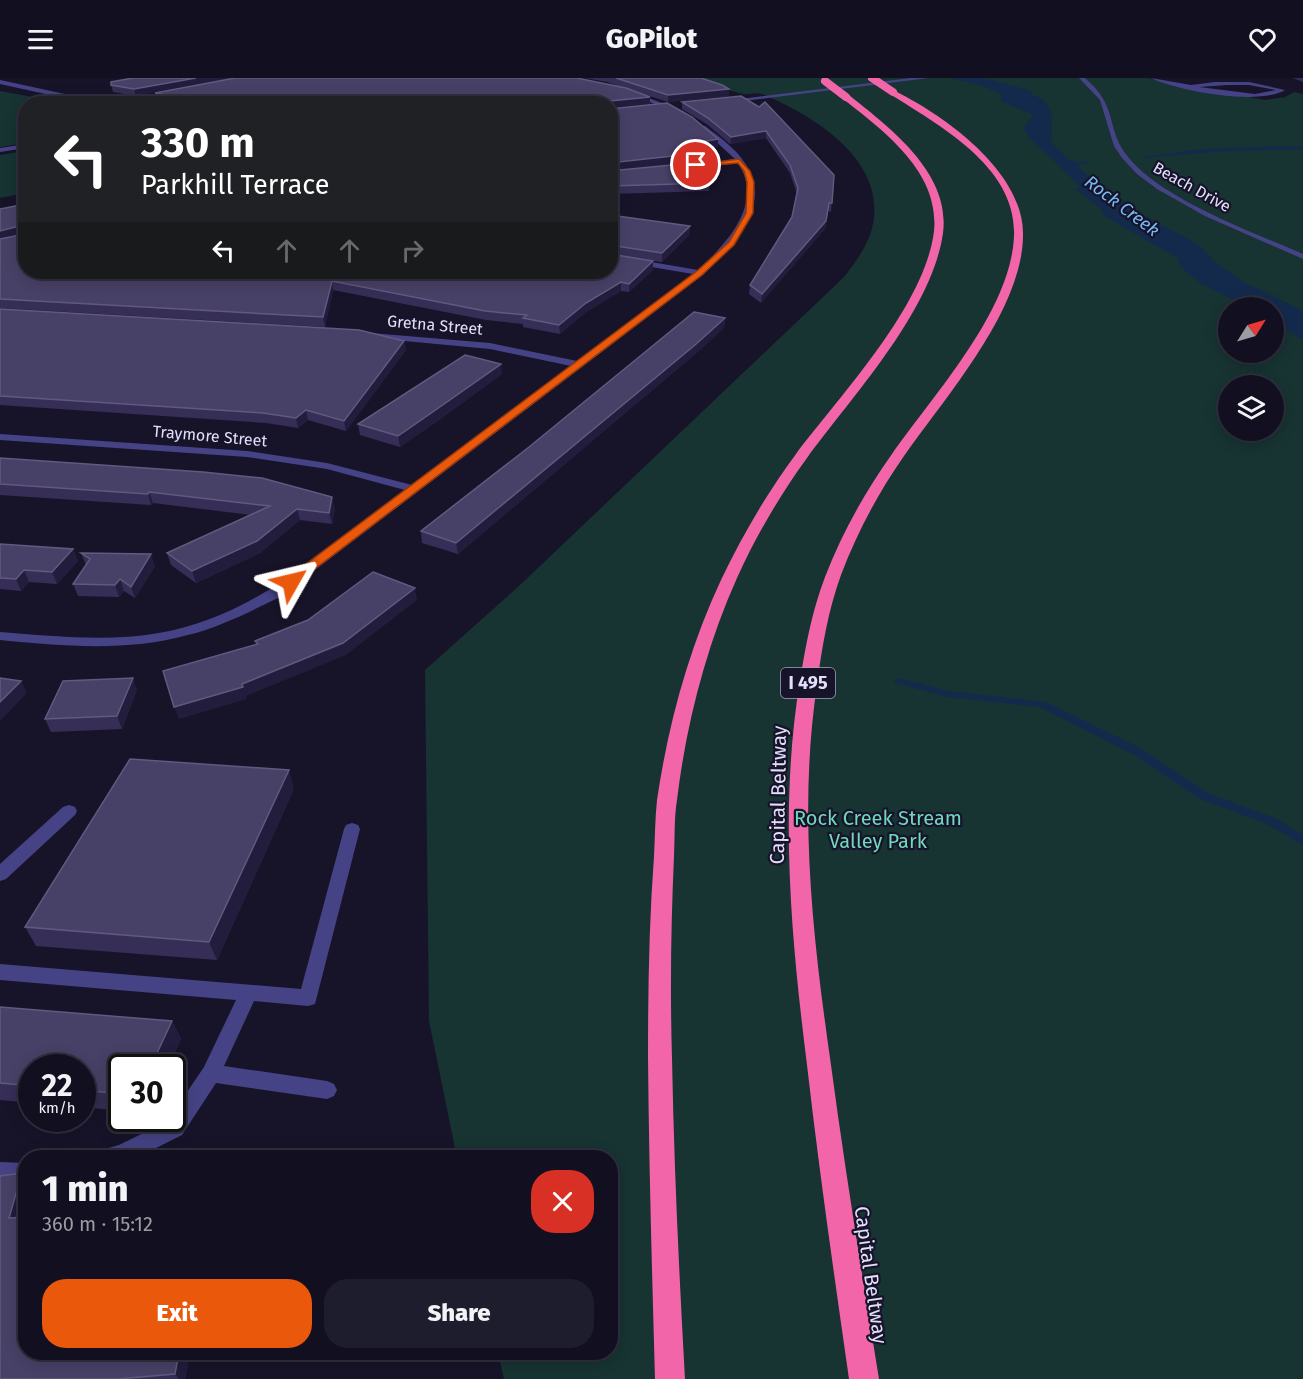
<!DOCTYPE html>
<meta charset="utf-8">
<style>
body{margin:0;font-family:"Fira Sans",sans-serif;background:#1e1d2d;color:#f1f3f6;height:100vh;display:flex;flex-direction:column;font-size:22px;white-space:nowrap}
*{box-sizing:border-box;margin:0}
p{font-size:20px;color:#9c9ca5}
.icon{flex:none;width:33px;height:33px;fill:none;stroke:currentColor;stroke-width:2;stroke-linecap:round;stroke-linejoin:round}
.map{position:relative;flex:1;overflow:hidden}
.drawer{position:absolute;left:18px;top:1072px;width:600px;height:210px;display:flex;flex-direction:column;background:#110f20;border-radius:24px;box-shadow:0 3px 15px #0003,0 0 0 2px #302f3e}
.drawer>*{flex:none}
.guide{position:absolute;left:18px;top:18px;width:600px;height:183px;border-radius:24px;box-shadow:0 3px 15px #0003,0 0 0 2px #302f3e;background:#202124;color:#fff;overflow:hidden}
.needle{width:39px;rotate:53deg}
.buttons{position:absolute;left:1218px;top:219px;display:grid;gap:12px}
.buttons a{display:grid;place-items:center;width:66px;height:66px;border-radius:50%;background:#110f20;box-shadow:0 3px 15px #0003,0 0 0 2px #302f3e;font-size:30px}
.speed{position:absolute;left:18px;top:976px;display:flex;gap:12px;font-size:30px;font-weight:700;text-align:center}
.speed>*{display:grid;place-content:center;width:78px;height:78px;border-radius:50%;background:#110f20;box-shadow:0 3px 15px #0003,0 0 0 2px #302f3e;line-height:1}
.speed small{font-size:15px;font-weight:400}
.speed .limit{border:3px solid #111;border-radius:9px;background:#fff;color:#111}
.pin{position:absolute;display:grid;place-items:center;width:51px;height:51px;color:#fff;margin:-26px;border:3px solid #fff;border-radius:50%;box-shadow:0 2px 6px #0007}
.me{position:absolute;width:66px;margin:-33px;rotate:53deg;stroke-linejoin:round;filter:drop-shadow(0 0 4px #0008)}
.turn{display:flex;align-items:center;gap:21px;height:126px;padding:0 24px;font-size:27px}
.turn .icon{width:78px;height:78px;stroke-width:2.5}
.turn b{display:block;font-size:42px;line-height:51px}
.lanes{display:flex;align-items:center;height:57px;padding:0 24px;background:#0003;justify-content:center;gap:30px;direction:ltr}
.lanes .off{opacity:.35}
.round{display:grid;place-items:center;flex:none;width:63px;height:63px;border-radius:24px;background:#1e1d2d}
.headline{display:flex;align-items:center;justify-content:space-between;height:102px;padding:0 24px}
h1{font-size:36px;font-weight:800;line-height:45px}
.button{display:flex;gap:12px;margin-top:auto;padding:12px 24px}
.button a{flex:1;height:69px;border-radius:24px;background:#ea580c;color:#fff;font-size:24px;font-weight:800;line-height:69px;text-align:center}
.button a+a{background:#1e1d2d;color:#f1f3f6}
header{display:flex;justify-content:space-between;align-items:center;height:78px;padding:0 24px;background:#110f20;font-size:27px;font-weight:800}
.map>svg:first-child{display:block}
.green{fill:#173332;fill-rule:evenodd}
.water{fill:#142a4d}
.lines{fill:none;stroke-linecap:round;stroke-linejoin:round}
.stream{fill:#142a4d;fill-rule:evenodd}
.minor{fill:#454385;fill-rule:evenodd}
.highway{fill:#f265a8;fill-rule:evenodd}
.highway-bridge{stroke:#f265a8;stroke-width:8}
.wall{fill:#362e56}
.shaded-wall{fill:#221c3d}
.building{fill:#484167;stroke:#605a7f;stroke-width:1.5}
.route{fill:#ea580c;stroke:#983908;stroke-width:1.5}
.labels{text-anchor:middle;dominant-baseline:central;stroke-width:4.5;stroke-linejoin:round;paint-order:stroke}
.far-street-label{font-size:16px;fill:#e2dffc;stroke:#17142a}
.far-water-label{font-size:18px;font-style:italic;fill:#76b9f3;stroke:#17142a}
.shield{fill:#17142a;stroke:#a5a2bd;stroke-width:1.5}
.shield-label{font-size:18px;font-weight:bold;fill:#e2dffc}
.street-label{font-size:20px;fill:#e2dffc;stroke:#17142a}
.park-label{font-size:20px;fill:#70d8bd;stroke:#17142a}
</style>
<header><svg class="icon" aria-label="menu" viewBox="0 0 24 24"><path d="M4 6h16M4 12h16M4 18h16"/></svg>GoPilot<svg class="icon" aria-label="heart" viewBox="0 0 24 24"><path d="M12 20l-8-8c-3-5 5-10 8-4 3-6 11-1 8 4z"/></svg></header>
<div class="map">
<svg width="1303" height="1301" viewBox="0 0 1303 1301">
<rect width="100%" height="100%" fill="#17142a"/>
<path class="green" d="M701,0H1147L1265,22L1285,19L1294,14L1303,16V1301H504L498,1275H610V1080H457L429,943L425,592L520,507L844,199C854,186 864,173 870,157C894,87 816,38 762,16C755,14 750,17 744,16C730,14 714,5 701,0ZM1228,230H1274V274H1228ZM1228,308H1274V352H1228Z
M0,13L66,25H68L26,26L25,65L0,69Z
M25,73V115L0,120V77Z"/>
<path class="water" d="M949,0H984L1029,12C1032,19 1038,18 1043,22C1055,32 1052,51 1051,64L1067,80L1078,85L1082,93L1092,101L1142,136L1199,167L1215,184L1242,203L1303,233V262L1274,244V230L1248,229L1200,205L1178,186L1179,181L1103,137V133L1075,111L1081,109L1029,59L1024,50L1033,37L1001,23V16L980,7Z"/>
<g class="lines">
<path class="stream" d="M1283,68L1303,69V71L1224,73L1146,80L1144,79L1204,71Z
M1087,83L1089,85L1067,88L1065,87Z
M899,600L948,613L1046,624L1142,671L1208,715L1275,740L1303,757V767L1267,746L1200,721L1134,677L1040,629L948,619L895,605L894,603Z"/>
<path class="minor" d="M911,0H929L727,25L724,23Z
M1079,0H1085C1118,28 1106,48 1125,75C1157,120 1253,154 1303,176V181L1205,138L1157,111L1137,96L1122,80L1114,68L1100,22Z
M1151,0L1191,7L1215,4H1249L1285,12C1259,28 1178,13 1151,0ZM1227,7H1249L1276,12L1255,16L1199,9Z
M0,2L102,24L105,26H91L0,6Z
M178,12L176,15L120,26H105Z
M630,13L683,33L684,34L679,35L628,16Z
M701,48H705C722,61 741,74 750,94C769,133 728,173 703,197L278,520C249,534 220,549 188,557C127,574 62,568 0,562V554C53,558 107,564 159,555C255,539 330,468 405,412L327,391L247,379L0,362V356L247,373L327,385L412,407L571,288L490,271L362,259L357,256L359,254L490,265L577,283L693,196L610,182V177L698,192C726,166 765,126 738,85L685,91L682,89L735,81L701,50Z
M26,66V70L0,74V70Z
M69,727L75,729L77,733L75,737L6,801L0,803V786L63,729Z
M352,745L358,747L360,751L315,926L308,928L254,923L224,988L327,1003L334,1006L337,1012L334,1018L327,1021L216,1005L182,1057L136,1080H94L98,1073L119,1067L172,1041V1036L204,989L236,922L0,902V886L301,911L344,751L346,747Z
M0,1084L26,1085V1105L0,1104Z"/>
<path class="highway" d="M893,12C944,37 1025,94 1023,158C1022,233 946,318 904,378C878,415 857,455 841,497C828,533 822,569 817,607C798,734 813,861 831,987C845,1092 862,1196 879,1301H849C834,1196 819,1092 807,987C791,859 779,730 800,602C806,566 812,533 825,499C842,455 865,414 892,376C934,316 1011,233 1014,158C1017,89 940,48 890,16Z
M843,17H849C890,50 951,95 943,155C932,233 853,317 807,380C780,417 756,458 737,500C706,569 686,647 677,722C674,740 675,759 674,778C671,845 670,912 672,980C674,1087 679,1194 685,1301H655C652,1194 649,1087 648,980C648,913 649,845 654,778C655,759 655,741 657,722C668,647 689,570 721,502C742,458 767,415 796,376C841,316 925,228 934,153C940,94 884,53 843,21Z"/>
<path class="highway-bridge" d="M872,0L893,14
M825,3L846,19"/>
</g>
<path class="wall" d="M133,0L136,18L113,14L111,7Z
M585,0H701L729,18L668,24L607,4Z
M1293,0H1303V4Z
M155,15L650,26H179L157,22Z
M741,18L834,97L831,134L828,133L825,151L761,225L749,216L750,207L792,139L797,116L790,95L766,60L730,66L708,47L682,31V24Z
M610,93L710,105L709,113L610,116Z
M26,126V194L653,192L629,214L621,213L586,234L560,256L523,249V246L486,242L333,212L325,249L0,230V131Z
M610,137L690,148L689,157L662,184L610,176Z
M0,231L404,263L406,272L346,353L308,342L298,350L266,345L0,327Z
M725,240L724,250L694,277L458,476L422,465L421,453Z
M502,296L439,342L400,369L360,357L358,346Z
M0,380L335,430L332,446L300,442L260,475L196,505L171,487L167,475L251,437L153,425L151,427L0,417Z
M0,466L73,471L78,483L57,506L29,504L21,513L0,511Z
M81,475L155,488L135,520L124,513L119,519L78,518L73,506L86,487Z
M137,612L122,651L51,654L45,641Z
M294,711L217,882L36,868L25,849Z
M0,929L172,943L181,961L168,990H122V1033L82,1029V990H32V1025L0,1022Z
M22,1095L26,1100V1275H190L185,1301H0Z"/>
<path class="shaded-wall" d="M196,0H234L136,18L134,11Z
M729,11V18L668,24V17Z
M650,19V26L610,30V26H609L610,23Z
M766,53V60L730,66L731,59Z
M718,61V69L695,73L696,65Z
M699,75V83L610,93V85Z
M829,125L825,151L761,225L762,216Z
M23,147L26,156L0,162V153Z
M690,148L689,157L662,184V175Z
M653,183V192L629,214V206Z
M332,203L333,212L325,249L323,239Z
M621,204V213L586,234L560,256L559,247L586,225Z
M725,240L724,250L694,277L458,476L456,465Z
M404,263L406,272L346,353L344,343Z
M501,286L502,296L439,342L400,369L398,358Z
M306,332L308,342L298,350L296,340Z
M149,414L153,425L151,427L148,416Z
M332,419L335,430L332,446L329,435Z
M297,431L300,442L260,475L196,505L192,493Z
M73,471L78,483L57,506L52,494Z
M151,476L155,488L135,520L131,509Z
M24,492L29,504L21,513L16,501Z
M120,501L124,513L119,519L115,507Z
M415,510L417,522L346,577L246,618L247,621L179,641L174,629L242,606Z
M133,600L137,612L122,651L117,638Z
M21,603L27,615L0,643V624Z
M289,692L294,711L217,882L209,864Z
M172,943L181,961L168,990H150Z
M22,1095L26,1100V1136L20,1154L9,1140Z
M26,1241V1268L19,1261Z
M179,1275H190L185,1301H179L175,1296Z"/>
<path class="building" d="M133,0H196L134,11L111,7V4Z
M235,0H577L626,10L650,19L610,23L609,26H217L155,15Z
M616,0H701L722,7L729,11L668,17Z
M741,18L759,29L765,24L834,97L832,125H829L826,143L762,216L750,207L792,139L798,110L790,87L766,53L731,59L708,40L682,24Z
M667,25L692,39L718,61L696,65L699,75L610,85V31Z
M702,84L710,105L610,108V93Z
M26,126V194H610V176L653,183L629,206L621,204L586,225L559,247L523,240L527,237L485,233L332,203L323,239L0,221V161L25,156V150L23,147L0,153V131Z
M610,137L690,148L662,175L610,167Z
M0,231L359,252L404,263L344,343L306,332L296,340L263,335L0,318Z
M694,234L725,240L695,267L456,465L421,453L529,369Z
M465,277L501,286L437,331L398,358L358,346Z
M0,380L203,394L262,400L332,419L329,435L297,431L257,463L192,493L167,475L270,428L149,414L148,416L0,406Z
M0,466L73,471L52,494L24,492L16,501L0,500Z
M81,475L151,476L131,509L120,501L115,507L73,506L90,481Z
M373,494L415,510L343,565L242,606L243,609L174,629L163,593L258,566L255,563L308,542Z
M0,600L21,603L0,624Z
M133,600L117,638L45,641L63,603Z
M130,681L289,692L209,864L25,849Z
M0,929L172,943L150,990H122V1016L82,1012V990H32V1008L0,1005Z
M22,1095L9,1140L26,1139V1241L19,1261L26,1260V1275H179L175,1296L118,1301H0V1098Z"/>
<path class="route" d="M739,81L750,93L754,104L753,135L734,167L702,197L295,506H286V501L697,193L729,164L746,135L747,104L744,93L738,85L696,89L693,87Z"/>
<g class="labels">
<g class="far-street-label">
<text transform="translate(1192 109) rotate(29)">Beach Drive</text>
<text transform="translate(435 247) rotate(5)">Gretna Street</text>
<text transform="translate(210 358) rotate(5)">Traymore Street</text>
</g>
<g class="far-water-label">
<text transform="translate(1122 128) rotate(37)">Rock Creek</text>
</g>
<rect class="shield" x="781" y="590" width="54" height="30" rx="4.5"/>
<g class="shield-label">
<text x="808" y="605">I 495</text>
</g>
<g class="street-label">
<text transform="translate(778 717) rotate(-89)">Capital Beltway</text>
<text transform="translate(871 1197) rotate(82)">Capital Beltway</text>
</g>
<g class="park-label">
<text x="878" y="740">Rock Creek Stream<tspan x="878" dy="23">Valley Park</tspan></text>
</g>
</g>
</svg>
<div class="buttons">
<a><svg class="needle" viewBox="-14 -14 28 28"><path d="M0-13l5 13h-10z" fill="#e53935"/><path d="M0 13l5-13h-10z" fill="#9c9ca5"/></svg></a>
<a><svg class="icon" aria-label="layers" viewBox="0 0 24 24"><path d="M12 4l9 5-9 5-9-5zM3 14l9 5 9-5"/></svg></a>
</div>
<div class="speed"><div>22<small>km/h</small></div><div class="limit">30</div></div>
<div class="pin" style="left:696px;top:87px;background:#d93025"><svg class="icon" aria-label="arrive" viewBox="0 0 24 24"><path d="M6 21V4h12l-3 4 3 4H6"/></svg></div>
<svg class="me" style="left:291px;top:504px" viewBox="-20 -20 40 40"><path d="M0-17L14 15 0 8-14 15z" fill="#ea580c" stroke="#fff" stroke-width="4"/></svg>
<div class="guide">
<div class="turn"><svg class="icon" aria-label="left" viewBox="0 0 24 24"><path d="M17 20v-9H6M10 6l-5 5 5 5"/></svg><div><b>330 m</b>Parkhill Terrace</div></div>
<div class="lanes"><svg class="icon" aria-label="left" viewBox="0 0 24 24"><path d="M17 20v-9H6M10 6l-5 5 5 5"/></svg><svg class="icon off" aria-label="ahead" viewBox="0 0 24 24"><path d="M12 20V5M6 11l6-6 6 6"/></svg><svg class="icon off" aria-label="ahead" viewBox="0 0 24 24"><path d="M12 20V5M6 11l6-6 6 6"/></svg><svg class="icon off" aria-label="right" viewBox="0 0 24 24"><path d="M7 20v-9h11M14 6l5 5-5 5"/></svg></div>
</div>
<section class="drawer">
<div class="headline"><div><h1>1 min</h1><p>360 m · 15:12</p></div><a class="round" style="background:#d93025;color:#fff"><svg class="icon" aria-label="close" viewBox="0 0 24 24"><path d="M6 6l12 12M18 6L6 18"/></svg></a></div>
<div class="button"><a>Exit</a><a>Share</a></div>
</section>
</div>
